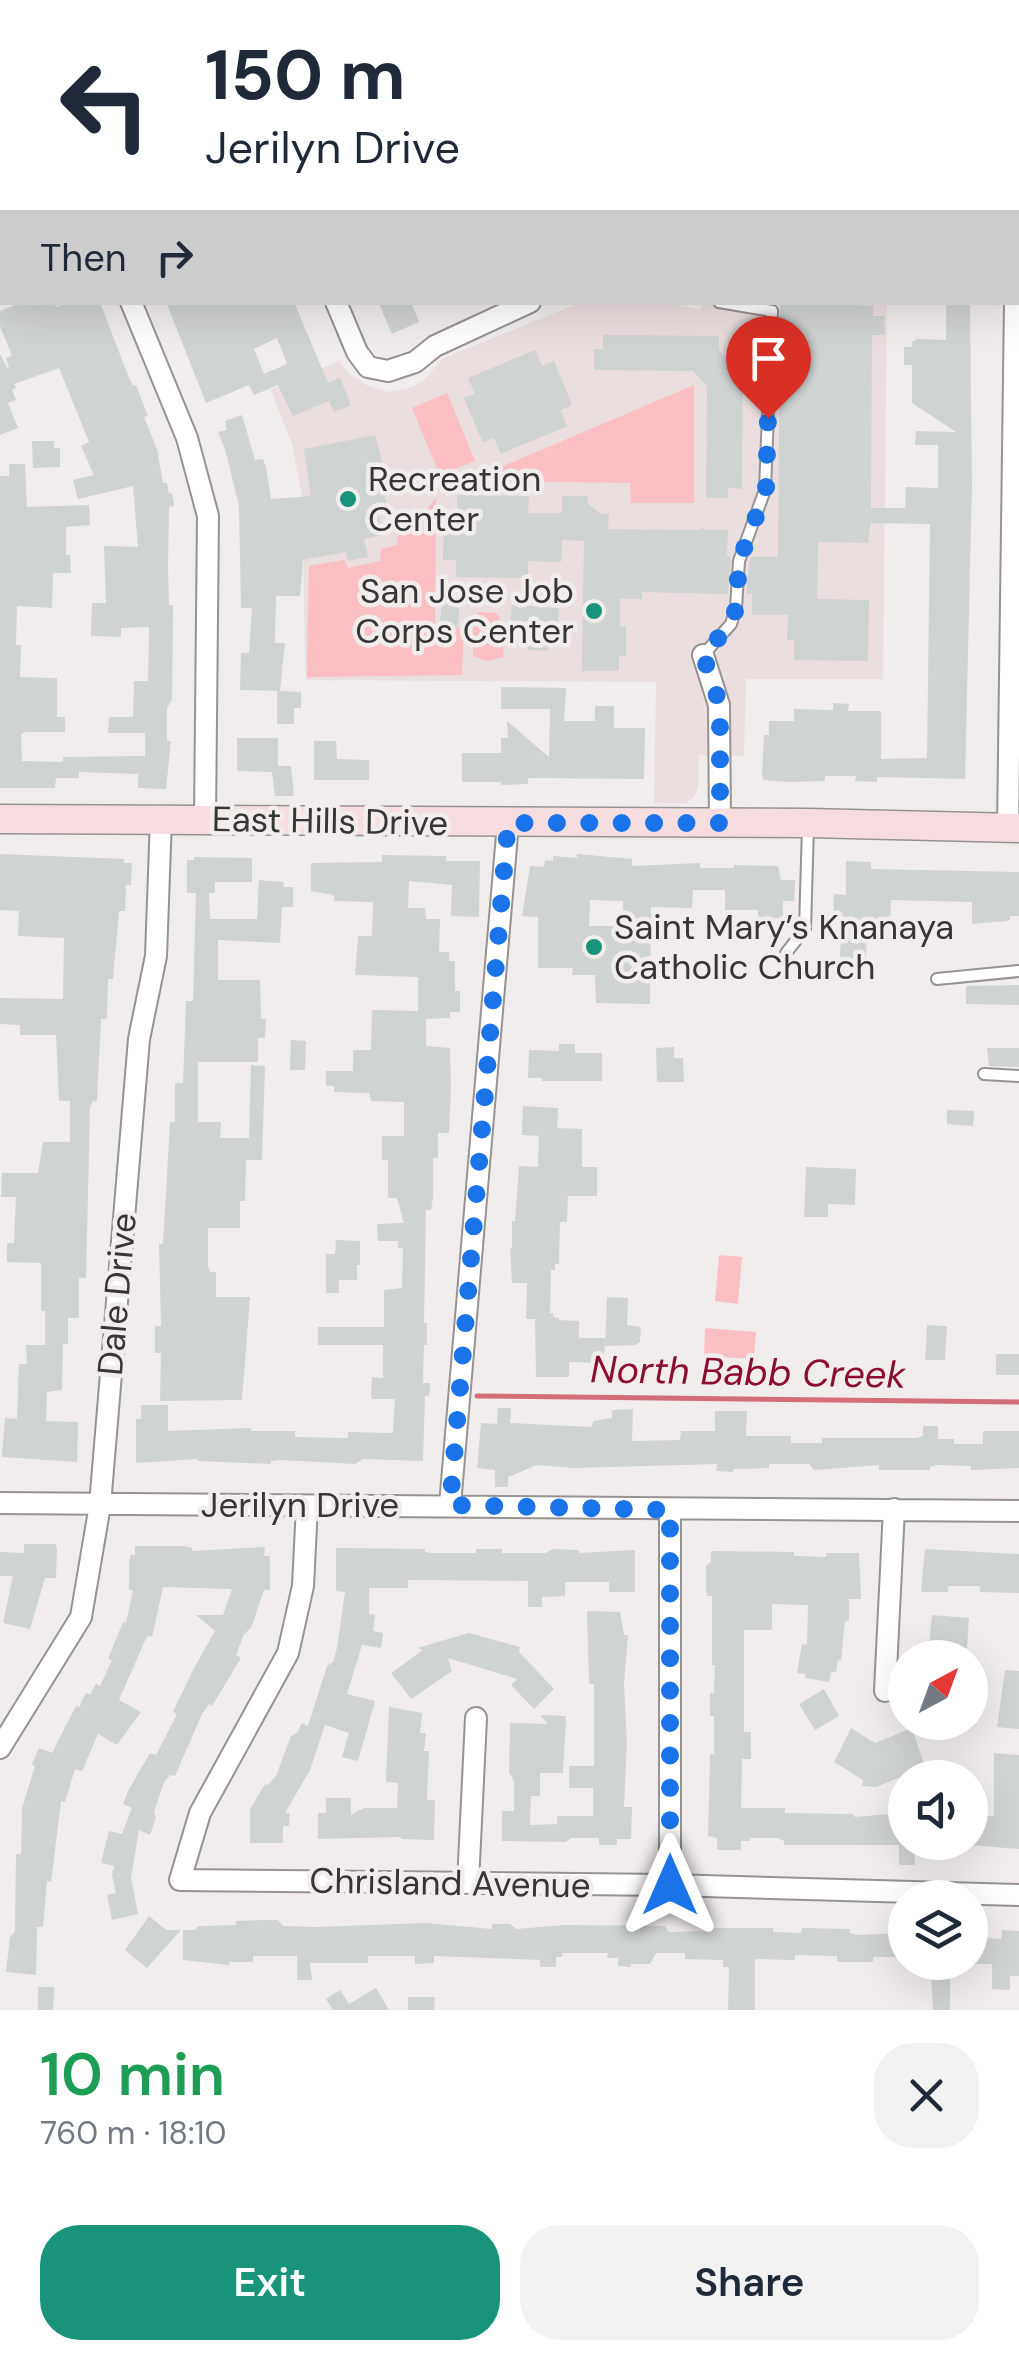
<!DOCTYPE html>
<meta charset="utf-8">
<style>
body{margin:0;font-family:"DM Sans",sans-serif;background:#f2f2f3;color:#1f2937;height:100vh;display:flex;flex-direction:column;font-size:38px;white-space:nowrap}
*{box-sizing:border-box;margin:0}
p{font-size:32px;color:#747a83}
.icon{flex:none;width:55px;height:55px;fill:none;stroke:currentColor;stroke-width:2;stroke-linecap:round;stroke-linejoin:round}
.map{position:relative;height:2010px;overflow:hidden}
.panel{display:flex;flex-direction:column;background:#fff;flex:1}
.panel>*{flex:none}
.top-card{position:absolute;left:0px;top:0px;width:1020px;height:305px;box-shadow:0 10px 40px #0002;background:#fff;color:#1f2937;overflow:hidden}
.needle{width:65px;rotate:41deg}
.fabs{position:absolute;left:888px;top:1640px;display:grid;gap:20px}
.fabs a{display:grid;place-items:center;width:100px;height:100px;border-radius:50%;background:#fff;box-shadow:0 10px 40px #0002;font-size:50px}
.pin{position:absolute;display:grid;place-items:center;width:85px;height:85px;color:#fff;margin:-102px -42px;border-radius:50% 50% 50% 0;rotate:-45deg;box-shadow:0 0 10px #0007}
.pin .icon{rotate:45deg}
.me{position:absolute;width:110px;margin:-55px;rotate:0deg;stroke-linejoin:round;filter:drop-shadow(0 0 8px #0008)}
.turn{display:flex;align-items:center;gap:35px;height:210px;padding:0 40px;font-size:45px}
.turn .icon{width:130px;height:130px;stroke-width:2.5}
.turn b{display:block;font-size:70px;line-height:85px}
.then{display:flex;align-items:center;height:95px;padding:0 40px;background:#0003;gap:20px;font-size:38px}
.round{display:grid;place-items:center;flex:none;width:105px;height:105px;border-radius:40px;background:#f2f2f3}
.summary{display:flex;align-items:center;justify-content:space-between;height:170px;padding:0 40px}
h1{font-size:60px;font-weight:600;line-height:75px;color:#1e9e55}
.primary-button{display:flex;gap:20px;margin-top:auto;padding:20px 40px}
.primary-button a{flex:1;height:115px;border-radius:40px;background:#18947b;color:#fff;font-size:40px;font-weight:600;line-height:115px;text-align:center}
.primary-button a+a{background:#f2f2f3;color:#1f2937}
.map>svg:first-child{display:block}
.built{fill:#ebdede}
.green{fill:#fcbfc4}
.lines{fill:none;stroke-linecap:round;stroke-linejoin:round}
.stream{stroke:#d36d7a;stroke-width:5}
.building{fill:#cfd3d2;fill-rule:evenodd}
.lane-casing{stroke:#979393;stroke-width:14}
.street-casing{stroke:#979393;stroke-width:24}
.secondary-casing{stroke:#979393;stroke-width:31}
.lane{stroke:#fff;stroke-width:10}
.street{stroke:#fff;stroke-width:20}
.secondary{stroke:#f6dee0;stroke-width:28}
.route{stroke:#1a73e8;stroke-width:18;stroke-dasharray:0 32.4}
.poi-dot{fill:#18947b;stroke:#f1eded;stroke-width:4}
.labels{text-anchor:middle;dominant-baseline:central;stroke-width:9;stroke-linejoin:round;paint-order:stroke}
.poi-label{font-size:35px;fill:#373536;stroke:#f1eded;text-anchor:start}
.street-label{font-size:35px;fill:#373536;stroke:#f1eded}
.water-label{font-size:38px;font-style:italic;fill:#8d0d32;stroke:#f1eded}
</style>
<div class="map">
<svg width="1019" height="2010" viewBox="0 0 1019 2010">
<rect width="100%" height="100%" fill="#f1eded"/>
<path class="built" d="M702,302L887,303L883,679H746L744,756L699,755L698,787L694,797L686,803H654L656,682L306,680L302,497L292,444L271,390L339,361L349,374L368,386L388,392L413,387L426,378L442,359L579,303H670L700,310Z"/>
<path class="green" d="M694,385V503H631L630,483L501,481L503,466Z
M447,393L475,461L440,475L412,408Z
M436,498L435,625L464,628L462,675L307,677L309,566L344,560L348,568L380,561L381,549L397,545L399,528L416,523Z
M478,612L495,613L499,616L504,657L487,661L473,656V623Z
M719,1255L742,1257L738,1304L715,1301Z
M705,1328L756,1332L754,1359L704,1356Z"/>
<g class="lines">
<path class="stream" d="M477,1396L1019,1402"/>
</g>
<path class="building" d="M23,302H54L56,307L68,302H100L127,373L133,386L136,385L148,416L144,417L157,449L163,483H167L169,494L172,493L174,506L169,507L168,566L169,605H173L172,700L167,708V741H171L166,789L138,788V774L79,772V778H56L55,788H0V476H9V464H25L27,507L89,505L90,525L66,527V555H70L71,573H53L52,608L17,606L16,645H21L20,677L57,678V717H65V732H25L21,735L22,761L63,762V757L145,756V733H108L109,717H133L134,681H148L149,627L121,628V637L91,636L92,603H106L104,546L138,547L133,486L78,499L73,480L94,475L81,446L89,442L59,368L14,384L16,388L12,390L16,400L8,403L18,428L0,435V354L7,368L9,367L6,358L12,356L0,326V311Z
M166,302H294L328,383L340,378L351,405L334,412L329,401L293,416L278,385L254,395L249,385L206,403ZM277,338L287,364L264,374L254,349Z
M378,302H411L419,322L392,334Z
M780,302L873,306V316H884L885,335H872L871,508H905L906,487L938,488V445H915L916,431L956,432L912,403V365H904V347H912V342L917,339L946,340V302H970L972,486L965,779L877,777V782L855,781L856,776H825V781L789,782L764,780L762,776L764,735H769V721H794V709L833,710V703L849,704L848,711H881V759L927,758L930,524L871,523L868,543L818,542L817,599L869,600L868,661L794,660V640H787L788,615H752V594H746L750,557H778Z
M603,335L719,336V350L729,361H743L742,489L728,488V498H706L707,386L693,371L594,370V349H603Z
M535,350L542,366L554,361L572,405L560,410L567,426L501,454L494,438L483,443L464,398L475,394L468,378Z
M242,415L255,460L263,459L266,467L271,499L311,496L304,449L375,435L384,469L389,472L386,476L388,486L383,487L388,512L378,513L383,535L364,539L368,557L348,561L346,552L303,560L300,596H276L275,643H285L280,691L240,690L241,653H249L252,608H241L239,506L225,449L218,432L227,430L225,421Z
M32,441H54V448H60V467L33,468Z
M457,495L529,496L528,513H562V496H588L587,503L601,514H609L608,529L700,530L703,527L706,530H728L727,556L731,557L728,594L642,592V599H620V626H626V656H619V671H582L584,541L562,540L561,562L528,561V578L456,577V560H443L444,511L457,512Z
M442,595L460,596L458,627L440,626Z
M512,605L559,608L557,631H549L548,651L527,650L528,629L510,628Z
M501,687L566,688L564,721H595V706H614V728H645L644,779L528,778V784L501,785V782H462V753H501V738H508L507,721L549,757L550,709H501Z
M277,691L301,692V708H294V724H277Z
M237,738H278V766H291L294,796H275L272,772L237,771Z
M314,741H336L337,759L369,760V780H314Z
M0,854L124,859V863H132L131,885H126L125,911H119L113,979H108L107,1019H101L97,1101H93L90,1108L86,1278H79V1318H68V1344H63L62,1390L47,1392L46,1421L78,1422L77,1462L2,1457L5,1418L17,1419L19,1364H27L26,1345H45V1311H41V1263L7,1262V1243H14L16,1197H1L2,1173H38L43,1142H70V1101H59L56,1035H20V1025L0,1024V998L63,999L64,938L18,936L19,911L0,910Z
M577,854L632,859V866L700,863V868H734V865L778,866L781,880H795L794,901H783V918H758V910H725V890H693L692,908L651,907L650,1004L596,1003L595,975H572L573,968H538V917L522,916L530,866L544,867L545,860L553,861V856L577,858ZM590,900L623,901V926H589Z
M382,855L446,856V861H480L479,917L451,916L452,885L409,881L408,908H425L426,919H440L439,952H449V961H455V991H460V1012H450V1018L426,1019V1046L450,1048L451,1089L449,1133H438V1158H433V1198L431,1210H426L424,1323H427V1345H424L423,1383H430L429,1396H425L423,1461L363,1459L355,1464L280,1460L271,1461V1464L198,1461V1459L136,1463V1419H141V1405H168V1431L251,1428V1431H295V1437L348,1438V1432L393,1433L395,1399H372L371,1395L372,1377L383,1378V1345H318V1327H384V1290L402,1288L403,1248H398V1241H378L377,1224L404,1223L397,1198H388V1160H382V1136H404V1102L371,1101L369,1093L334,1092V1086H326V1071H353V1050H371L372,1010L418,1011V977L355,975L358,936H372L373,902L334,901V895L311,891V863L382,862Z
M194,857L252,858V882H215V893H209L210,919H257L259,880L284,882L283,887H293V907H282L280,943L218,940V980H260L261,1019H266L265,1038H258V1062H198V1122H221L220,1138H249L251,1065L265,1066L262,1160H246L245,1201H240V1228H208V1266L210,1272H216V1297H250L242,1400L160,1401L161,1353H155V1326H161L159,1244H163L170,1122H175V1083H183L186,1001H193L196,893H187V860H194Z
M846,861L871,862V869L1019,872V916H1010V920L1006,921L972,924V902L891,900L890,931L867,932L866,960L840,959L841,922H833L834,894L846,895Z
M1019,985V1005L966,1004V986Z
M291,1040L306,1041L305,1070H290Z
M559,1044H575V1053H602V1081H542V1078H528L529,1050L559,1051Z
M674,1047V1058H683L684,1082H657L656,1048Z
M987,1048H1019V1067L989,1066Z
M523,1106L558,1108L557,1128L582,1129V1167H597V1196H568L567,1222H560L559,1264H555V1270H551L550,1313H553V1317L559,1318V1320L579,1321V1338H605L604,1363L569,1362V1377H536L535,1319H526L527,1283H512L510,1248H512V1221H515L519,1166L538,1167L539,1136L522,1135Z
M947,1110L974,1111L973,1126L947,1124Z
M806,1167L856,1169L855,1205L828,1204V1217H804Z
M336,1240L360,1241V1265H357V1280H339V1293H326V1254H335Z
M607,1297L628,1298L627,1325L641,1327L640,1342L636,1345L605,1346Z
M927,1325L947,1326L945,1360H925Z
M996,1354H1019V1375H996Z
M498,1408H511L510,1423L592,1427L593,1421L612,1418V1410L633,1409L632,1441L680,1440L681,1431H715V1411H747L746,1436H791V1443H822V1438H917L923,1436V1426H938V1439H954V1444H983V1431H1019V1468L971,1470V1466L937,1465L930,1467V1470H879V1465L814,1470L809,1464H769V1468L733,1469V1472L716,1471L717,1464L574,1468L537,1465L508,1477V1487H495V1470L477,1468L481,1423L497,1424Z
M24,1544H55L57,1548L56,1578H45L30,1629L3,1623L13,1576H0V1552L24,1553Z
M135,1546H184L192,1548V1551L265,1547L264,1556H270V1590H264L251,1628L244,1634L236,1655L241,1658L212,1706L209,1704L202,1714L175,1776L171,1775L165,1780L154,1811L156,1818L150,1835L139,1830L131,1878L138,1914L112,1920L107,1895L116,1893L112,1875L114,1866L101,1863L109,1831L122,1834L132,1808L123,1804L128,1791L150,1753L156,1755L177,1714L173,1712L193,1670L215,1631L196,1615H223L232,1589L163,1587L152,1637L147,1636L119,1700L141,1712L117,1745L98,1734L82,1771L75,1769L65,1802L61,1801L51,1882L47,1881L43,1927H37L36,1975L6,1972L10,1937L15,1931L16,1854H21L22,1808L35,1766L32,1764L39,1748L52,1753L76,1706L79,1707L86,1693L90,1695L96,1684L100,1686L112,1660L108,1659L123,1622L126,1623L133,1590H129V1561L131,1555H135Z
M336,1548L425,1549V1552L433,1553H476V1549H502V1553H545L553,1549L579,1550V1553L635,1550V1592H609V1582H565V1596L542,1597V1607H528V1581L408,1580V1588H369V1614L375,1615L373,1631L383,1633L381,1648L362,1645L347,1694L375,1701L358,1761L342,1757L349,1733L325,1725L310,1770L285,1813H290L289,1826H283V1843H250V1809L265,1784L268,1785L276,1776L291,1736L298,1732L302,1723L308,1726L327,1666L333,1662L337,1648L345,1592L336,1591Z
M925,1549L1019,1554V1593L980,1592V1586H948V1592H921Z
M711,1551L794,1552V1556L826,1557V1553H859L861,1599H849V1621H845L841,1661L838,1660L836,1672H831L829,1682L805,1678L806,1674L797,1673L802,1644L807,1645L808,1605L772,1604V1630H744V1732H751V1759H742L741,1808H785V1813L853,1814L855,1817L891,1814V1804H905V1842H914L915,1865H899V1845H784V1841L777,1838H750V1841H741V1850H717V1838L708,1836L710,1754H714V1716H710V1693H714L715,1665H712V1596H707L706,1584V1566L711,1562Z
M587,1611L620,1612L624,1635H628L624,1684L627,1743L624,1807H632L631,1839H617V1845H599V1838H571L566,1842L502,1841V1811H514V1781L509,1773L510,1723L548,1724L540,1715L566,1716L563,1773H540V1796H531L530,1825L557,1824V1816H593V1788H569V1766H594V1684H589Z
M932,1615L969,1618L967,1648L948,1647L946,1658H928Z
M469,1633L520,1647L519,1652L554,1689L534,1709L511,1685L517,1679L448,1658L452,1671L411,1699L391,1673L423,1650L417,1648Z
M1005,1670L1019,1671V1729L997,1727Z
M824,1689L839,1716L815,1730L799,1704Z
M389,1707L422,1713L420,1733H426L424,1751H429L427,1800H435L434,1840L401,1839V1837L318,1839V1813H326V1798H351V1815L364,1808H397L398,1783L386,1782Z
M916,1722H958L953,1738Z
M851,1728L875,1743L912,1728L925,1767L876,1787L862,1786L863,1780L834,1762Z
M994,1753L1019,1755V1849L970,1845V1816H994Z
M149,1916L166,1930H181L147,1968L125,1950Z
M261,1920H278L283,1926L315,1927L426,1923L492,1929V1924H510L516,1929L564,1925L665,1926L669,1932L708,1931V1928H773V1932L801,1933L802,1928L850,1929V1933L858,1935L905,1933V1957H873V1962H837V1956L795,1955V1960L755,1959V2010H728L729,1967H723V1960L685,1959V1953H656L650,1964H631V1967L618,1966V1958H607L608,1953H562V1957H556V1967H540V1960L434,1956V1963L415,1964V1956H368V1963H310L312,1980H297V1956H253V1962H229V1965L183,1960V1930H194L199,1926L236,1925V1921Z
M1002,1930L1019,1931V1976H1010V1990L992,1989V1964H970V1937L1001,1939Z
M931,1974H950V2010H933Z
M38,1987H54L53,2010H38Z
M376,1988L389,2010H333L326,1999L340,1990L349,2004Z
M408,1997H435L434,2010H408Z"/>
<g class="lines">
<g class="lane-casing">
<path id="lane" d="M472,2L478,0
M704,654L731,624L736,608L739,561L765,490L772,311L719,302
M786,953L805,929L808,826
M937,979L1019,971
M984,1074L1019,1076"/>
</g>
<g class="street-casing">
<path id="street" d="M8,0L9,2
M211,0L212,2
M588,0L589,2
M1001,0L1002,2
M781,2L787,0
M1018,40L1019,44
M1018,203L1019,194
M131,302L187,438L208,516L205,819
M336,302L357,352L368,367L388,371L415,362L435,346L530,302
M703,655L719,705L720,823
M1008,829L1015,302
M0,1503L1019,1511
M450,1505L508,823
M307,1506L303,1586L288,1653L200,1813L180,1880L670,1885L1019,1895
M670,1510V1885
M885,1691L894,1509
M0,1748L81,1617L100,1505L139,1039L156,956L161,818
M468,1883L476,1718"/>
</g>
<g class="secondary-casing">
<path id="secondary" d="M0,819L808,823L1019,828"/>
</g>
<use href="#lane" class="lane"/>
<use href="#street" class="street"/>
<use href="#secondary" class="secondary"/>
</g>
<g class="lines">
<path class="route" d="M670,1885V1510L450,1505L508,823H720V705L703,655L731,624L736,608L739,562L766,490L768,418"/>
</g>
<g class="poi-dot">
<circle cx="348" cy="499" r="10"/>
<circle cx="594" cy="611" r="10"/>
<circle cx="594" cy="947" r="10"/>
</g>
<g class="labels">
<g class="poi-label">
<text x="368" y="479">Recreation<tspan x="368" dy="40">Center</tspan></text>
<text x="574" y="591" text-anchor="end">San Jose Job<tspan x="574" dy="40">Corps Center</tspan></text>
<text x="614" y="927">Saint Mary’s Knanaya<tspan x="614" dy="40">Catholic Church</tspan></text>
</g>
<g class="street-label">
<text transform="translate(330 821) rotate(1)">East Hills Drive</text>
<text transform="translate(117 1294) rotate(-85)">Dale Drive</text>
<text x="300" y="1505">Jerilyn Drive</text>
<text transform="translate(450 1883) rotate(1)">Chrisland Avenue</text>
</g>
<g class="water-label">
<text transform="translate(748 1372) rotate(1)">North Babb Creek</text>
</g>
</g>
</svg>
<div class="fabs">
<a><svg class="needle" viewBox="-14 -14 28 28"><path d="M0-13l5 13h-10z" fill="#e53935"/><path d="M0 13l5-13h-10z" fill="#747a83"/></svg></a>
<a><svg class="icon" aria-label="sound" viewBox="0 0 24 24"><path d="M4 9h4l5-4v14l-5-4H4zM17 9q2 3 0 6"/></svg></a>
<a><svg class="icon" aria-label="layers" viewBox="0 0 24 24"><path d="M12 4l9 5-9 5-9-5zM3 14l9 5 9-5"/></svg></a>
</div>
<div class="pin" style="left:768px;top:418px;background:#d93025"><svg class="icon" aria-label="arrive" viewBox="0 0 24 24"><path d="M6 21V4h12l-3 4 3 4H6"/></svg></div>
<svg class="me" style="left:670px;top:1885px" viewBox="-20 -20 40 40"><path d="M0-17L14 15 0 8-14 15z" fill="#1a73e8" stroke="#fff" stroke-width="4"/></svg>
<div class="top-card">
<div class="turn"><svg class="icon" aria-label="left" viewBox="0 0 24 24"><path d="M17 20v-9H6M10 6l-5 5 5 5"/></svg><div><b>150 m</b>Jerilyn Drive</div></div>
<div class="then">Then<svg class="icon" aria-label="right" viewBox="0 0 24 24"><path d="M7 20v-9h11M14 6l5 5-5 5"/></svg></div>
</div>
</div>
<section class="panel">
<div class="summary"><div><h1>10 min</h1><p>760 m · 18:10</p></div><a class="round"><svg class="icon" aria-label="close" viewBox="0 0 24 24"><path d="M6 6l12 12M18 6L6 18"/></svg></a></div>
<div class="primary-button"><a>Exit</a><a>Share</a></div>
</section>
